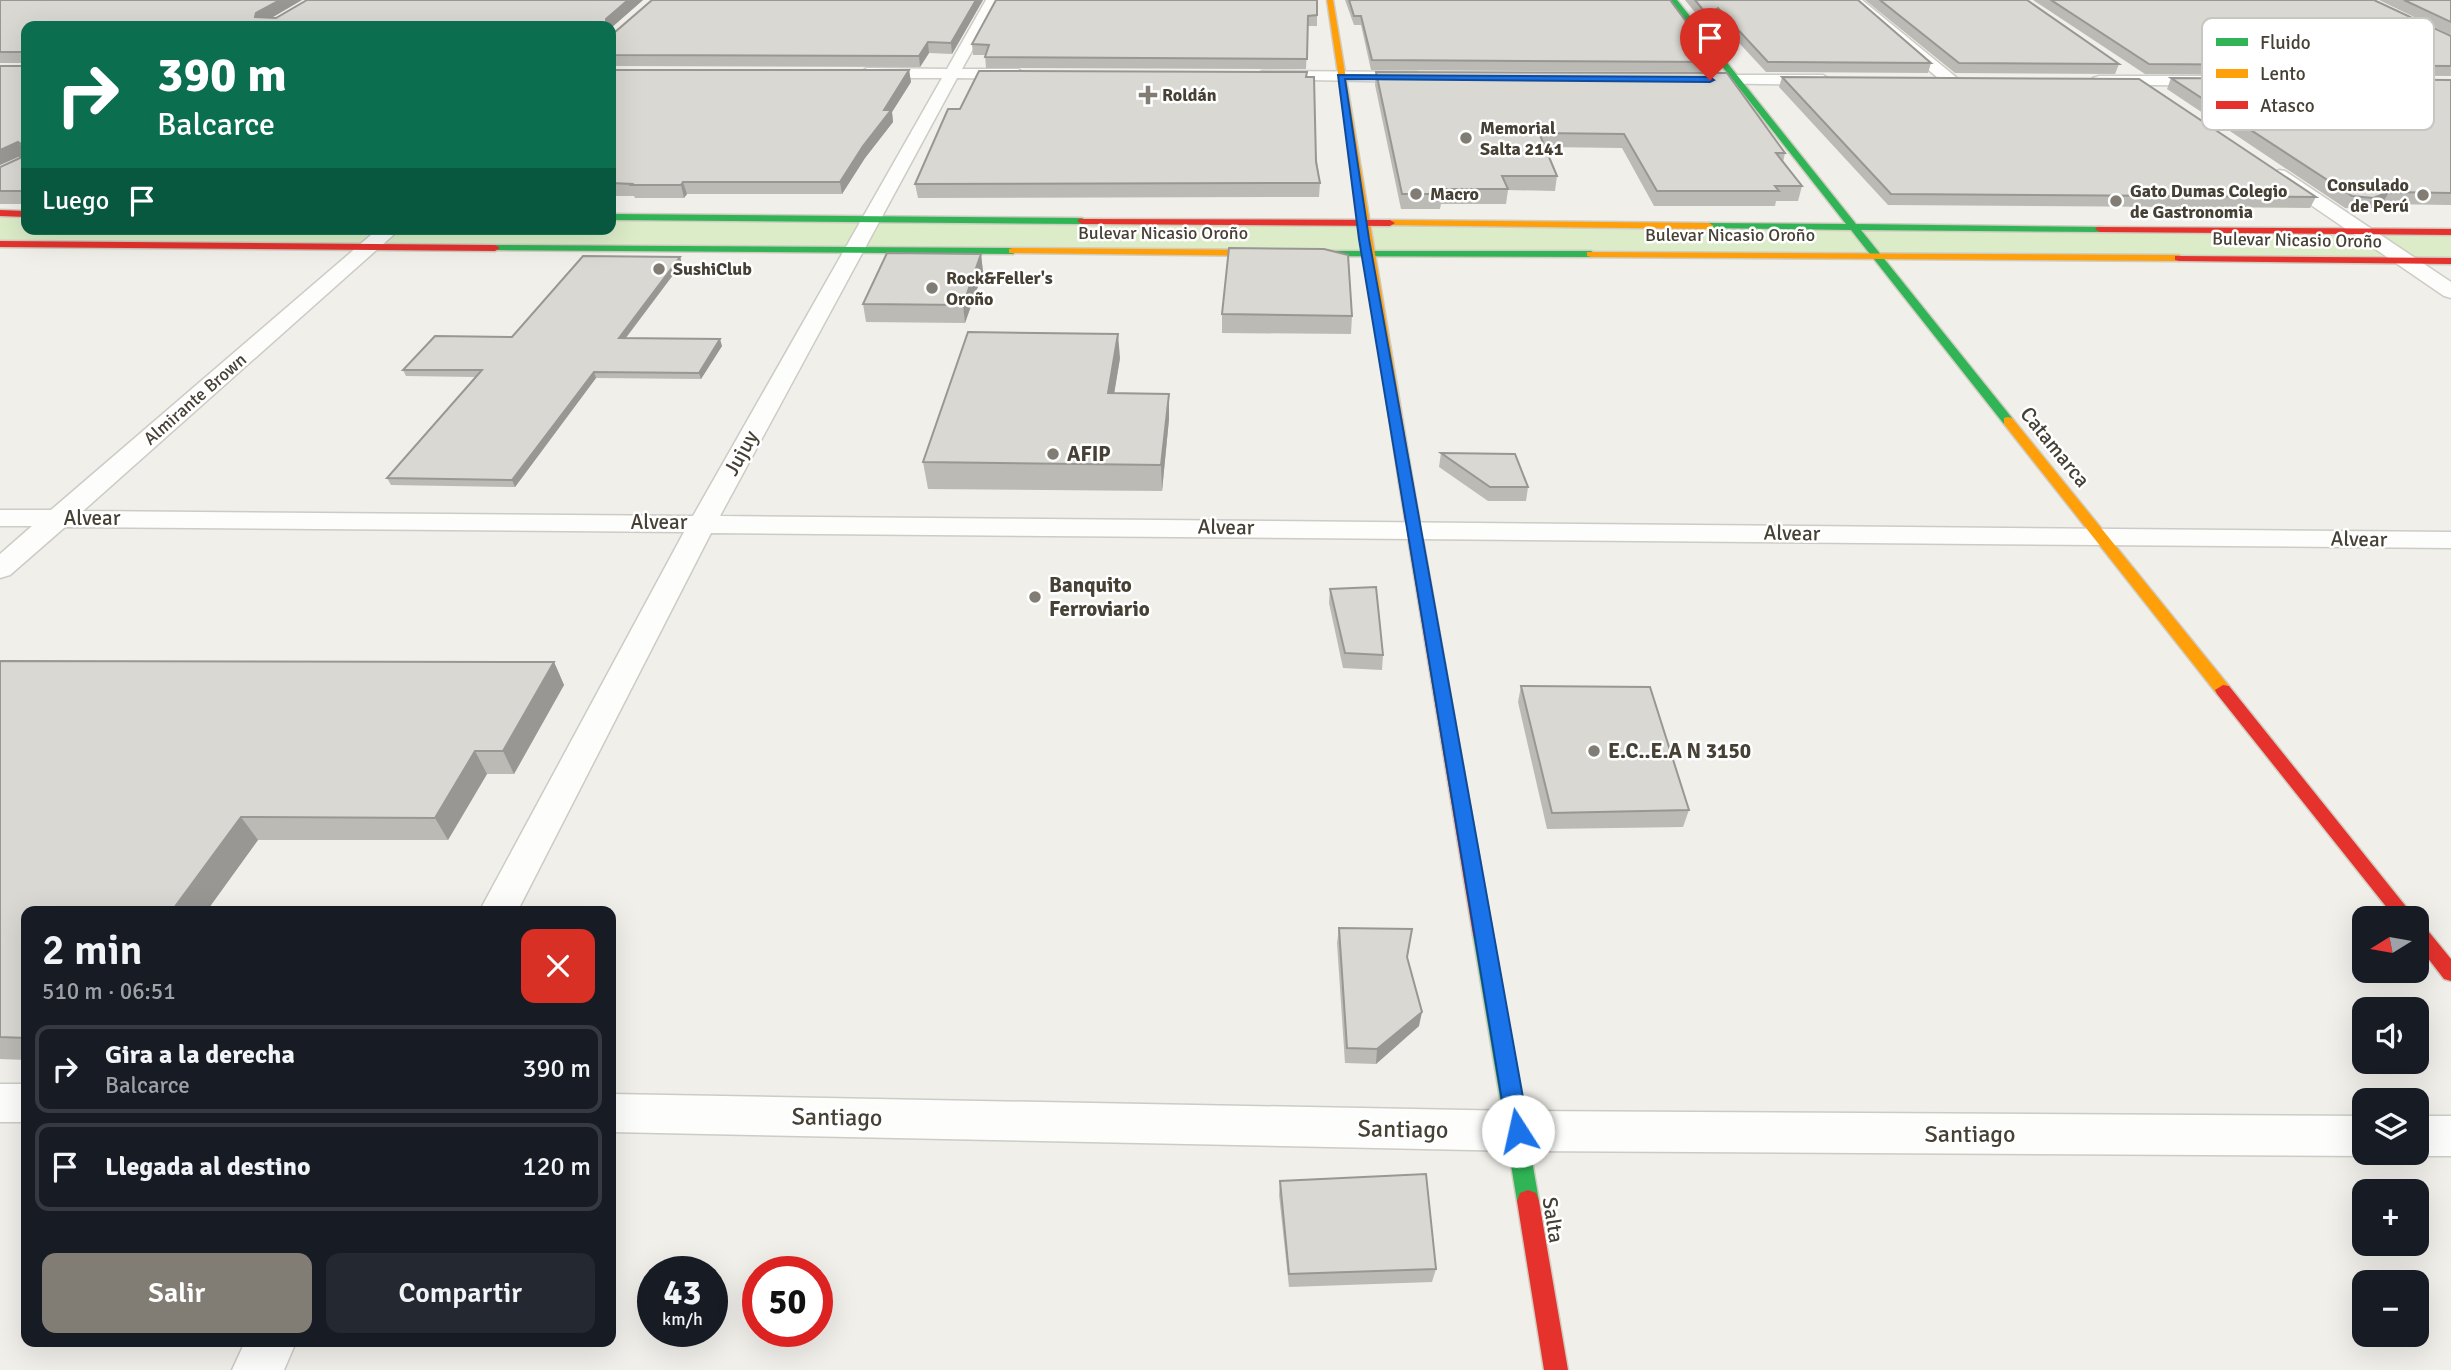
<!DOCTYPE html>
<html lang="es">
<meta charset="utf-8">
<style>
body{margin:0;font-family:Signika,sans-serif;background:#242831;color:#f1f3f6;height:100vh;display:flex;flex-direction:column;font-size:26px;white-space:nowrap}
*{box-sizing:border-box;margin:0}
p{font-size:23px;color:#9ea1a6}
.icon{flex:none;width:38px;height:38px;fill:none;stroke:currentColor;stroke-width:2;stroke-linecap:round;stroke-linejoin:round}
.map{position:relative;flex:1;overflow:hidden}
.sheet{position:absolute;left:21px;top:906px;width:595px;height:441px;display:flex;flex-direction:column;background:#171b24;border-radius:14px;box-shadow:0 7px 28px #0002}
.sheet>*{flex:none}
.banner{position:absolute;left:21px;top:21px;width:595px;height:214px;border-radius:14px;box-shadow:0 7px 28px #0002;background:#0b6e4f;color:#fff;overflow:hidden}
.needle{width:46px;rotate:259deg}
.buttons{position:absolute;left:2352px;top:906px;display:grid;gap:14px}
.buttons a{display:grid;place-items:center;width:77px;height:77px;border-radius:14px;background:#171b24;box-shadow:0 7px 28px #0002;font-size:35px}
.speed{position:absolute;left:637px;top:1256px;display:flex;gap:14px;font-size:35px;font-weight:700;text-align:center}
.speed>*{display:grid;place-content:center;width:91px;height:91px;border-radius:50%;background:#171b24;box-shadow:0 7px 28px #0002;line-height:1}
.speed small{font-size:18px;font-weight:400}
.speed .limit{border:10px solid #d22;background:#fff;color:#111}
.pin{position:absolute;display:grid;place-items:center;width:60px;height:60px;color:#fff;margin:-72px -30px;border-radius:50% 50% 50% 0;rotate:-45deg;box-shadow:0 0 7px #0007}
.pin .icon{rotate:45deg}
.me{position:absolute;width:77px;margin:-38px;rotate:350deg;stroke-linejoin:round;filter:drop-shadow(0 0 5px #0008)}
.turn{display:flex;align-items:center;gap:24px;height:147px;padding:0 21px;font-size:32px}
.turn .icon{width:91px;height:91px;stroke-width:2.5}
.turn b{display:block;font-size:49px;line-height:60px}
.then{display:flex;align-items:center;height:66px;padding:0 21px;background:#0003;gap:14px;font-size:26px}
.round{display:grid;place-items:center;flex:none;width:74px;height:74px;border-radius:14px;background:#242831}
.overview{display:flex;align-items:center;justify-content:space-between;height:119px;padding:0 21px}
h1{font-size:42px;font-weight:600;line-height:52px}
.action{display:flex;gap:14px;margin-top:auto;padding:14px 21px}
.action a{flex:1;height:80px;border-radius:14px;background:#827d74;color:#fff;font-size:28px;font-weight:600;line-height:80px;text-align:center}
.action a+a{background:#242831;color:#f1f3f6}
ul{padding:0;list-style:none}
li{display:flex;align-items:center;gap:21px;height:88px;margin:0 14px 10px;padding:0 7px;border:4px solid #363941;border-radius:14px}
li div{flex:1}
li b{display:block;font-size:26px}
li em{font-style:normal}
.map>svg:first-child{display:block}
.green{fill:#dcecc8}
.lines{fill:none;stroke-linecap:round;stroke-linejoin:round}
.street-casing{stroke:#cdcbc5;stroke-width:3}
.fast-casing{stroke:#d0ccc0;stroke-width:3}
.slow-casing{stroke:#d0ccc0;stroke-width:3}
.jam-casing{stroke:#d0ccc0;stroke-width:3}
.street{fill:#fdfdfc;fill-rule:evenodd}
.fast{fill:#30b455;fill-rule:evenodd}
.slow{fill:#ff9f0a;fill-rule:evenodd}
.jam{fill:#e5322d;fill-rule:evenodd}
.wall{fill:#bbbab5}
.shaded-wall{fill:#999793}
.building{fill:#dad8d2;stroke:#999793;stroke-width:2}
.route{fill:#1a73e8;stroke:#114b97;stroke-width:2}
.poi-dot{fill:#827d74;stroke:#fff;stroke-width:2.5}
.labels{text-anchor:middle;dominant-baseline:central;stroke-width:5;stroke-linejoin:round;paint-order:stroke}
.far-poi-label{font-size:18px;font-weight:bold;fill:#464035;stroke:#fff;text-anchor:start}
.far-street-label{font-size:18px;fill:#464035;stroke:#fff}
.street-label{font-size:21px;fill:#464035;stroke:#fff}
.poi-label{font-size:21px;font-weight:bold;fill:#464035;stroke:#fff;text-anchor:start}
.near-street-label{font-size:24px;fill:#464035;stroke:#fff}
.key{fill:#fff;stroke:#c8c6c2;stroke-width:2}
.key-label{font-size:19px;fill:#464035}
</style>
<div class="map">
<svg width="2451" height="1370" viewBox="0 0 2451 1370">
<rect width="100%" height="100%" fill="#f0efea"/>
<path class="green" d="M0,213L26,214V229H611V217L2451,232V261L0,244Z"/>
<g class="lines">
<g class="street-casing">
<path id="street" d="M986,0H1000L962,69H1018L1026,74L1018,79L957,78L720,516L2451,532V548L711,533L517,912H479L684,532L65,527L10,575L0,578V554L32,526H0V510H51L378,229H400L83,511L693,516L942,78H867L859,73L867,68L947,69Z
M1847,0H1862L1957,78L1959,81L1957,84H1945Z
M1262,71L1417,72L1425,77L1417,82L1257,79L1254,76Z
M1703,75H1823L1831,80L1823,85L1697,83L1695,80L1697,77Z
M2099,76H2212L2220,81L2212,86L2093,84L2091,81L2093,78Z
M2279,170L2285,171L2451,282V298L2444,296L2273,179L2270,175Z
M0,1084H26V1122H0Z
M611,1094L1518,1111L2364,1116V1153H2371L2364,1156L1518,1151L611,1132Z
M2417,1116H2451V1156H2417L2410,1153H2417Z
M245,1342H296L284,1370H232Z"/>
</g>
<g class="fast-casing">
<path id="fast" d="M1670,0H1677L1856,224L2103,227L2105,229L2100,232L1861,230L2012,418V424H2004L1851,230L1706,228L1704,226L1709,223L1846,224Z
M611,214L1082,218L1087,221L1082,224L611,220Z
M495,245L1013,248L1018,251L1013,254L491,250L490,248Z
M1275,251H1591L1596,254L1591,257L1279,256L1274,253Z
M1483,927L1490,930L1493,935L1539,1201L1536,1209L1528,1212L1520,1209L1517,1201L1473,935L1476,930Z"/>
</g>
<g class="slow-casing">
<path id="slow" d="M1327,0H1333L1413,483L1406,487L1399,483Z
M1390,220L1709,223L1714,226L1709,229L1387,225V221Z
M1013,248L1279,250L1284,253L1279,256L1009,253V249Z
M1587,252L2179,255L2184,258L2179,261L1591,257L1587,256Z
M2008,417L2012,418L2229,686L2231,690L2229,694H2217L2004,424V418Z"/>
</g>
<g class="jam-casing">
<path id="jam" d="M0,210L26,211V217L0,216Z
M1079,219L1390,220L1395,223L1390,226L1082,224L1077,221Z
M2097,227L2451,229V235L2100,232L2095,229Z
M0,241L495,245L500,248L495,251L0,247Z
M2175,256L2451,258V264L2179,261L2175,260Z
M1406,479L1413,483L1493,935L1490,940L1483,943L1476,940L1473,935L1399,483Z
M2223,685L2229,686L2416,919H2396L2217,694L2215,690Z
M2417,923L2424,926L2451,959V981L2444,979L2417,944Z
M1528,1190L1536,1193L1539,1201L1568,1370H1544L1517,1201L1520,1193Z"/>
</g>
<use href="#street" class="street"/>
<use href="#fast" class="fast"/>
<use href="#slow" class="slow"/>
<use href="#jam" class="jam"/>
</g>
<path class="wall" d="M0,0H302L271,18H276L307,0H643L611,28V26H26V204H0V167L20,158V156L0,165V66H22V63H0Z
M652,0H983L952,54L929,53L920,67L611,66V33L615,32Z
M1317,0V26H1308L1306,69L986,68L985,55H973L972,44Z
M1345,0H1670L1716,62L1713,72L1371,70L1361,25H1354Z
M1685,0H1858L1931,63L1928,73L1766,72L1716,18L1706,26Z
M1865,0H2027L2119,64L2115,74L1955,73Z
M2033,0H2374L2451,36V76L2145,74Z
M2379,0H2451V35Z
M611,70H909L911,82L892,112L893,122L865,158L842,194H687L684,198H635L634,196H611Z
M1376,72L1785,153L1783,162L1802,186L1798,201H1776L1775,206H1654L1622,148L1545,147L1557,176L1555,191L1508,190L1506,204H1441L1440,209H1401L1375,85Z
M1306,77L1320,183L1319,197L918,198L915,184L960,109Z
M1782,77L2316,197L2310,208L1888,205L1779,87Z
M2171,78L2451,80V205L2382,204L2366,210L2345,208L2167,89Z
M981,254L983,272L965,323L866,322L863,304Z
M682,263L626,338L722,346L701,379L596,378L515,487L391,485L387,478L476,377L406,376L403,370L512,337Z
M1222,314L1352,316L1351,334L1222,333Z
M1120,358L1114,393L1169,394V419L1162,491L928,489L923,462Z
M1441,453L1528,487L1526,501H1488L1439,467Z
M1330,589L1383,655L1382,670L1343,668L1329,603Z
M0,661L554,662L564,685L514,774H487L448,840H258L206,912H26V1060L0,1059Z
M1521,686L1689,810L1683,827L1547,829L1518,702Z
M1339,928L1410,944L1407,959L1419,1026L1376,1064L1345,1063L1337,943Z
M1280,1181L1436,1269L1432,1282L1289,1287L1279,1195Z"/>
<path class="shaded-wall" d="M280,0H302L261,24L255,17L256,13Z
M628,0H643L611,28V26H606V19Z
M976,0H983L952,54L951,43Z
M1718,8L1716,18L1706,26L1708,16Z
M928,42L929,53L920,67L919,56Z
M909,70L911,82L892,112L893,122L865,158L842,194L840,182Z
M18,142L25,154L0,165V150Z
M683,182L687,194L684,198L681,185Z
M2389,192L2382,204L2366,210L2373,198Z
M981,254L983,272L965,323L963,305Z
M680,257L682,263L621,344L619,338Z
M1118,334L1120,358L1110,419L1108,393Z
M720,339L722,346L701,379L699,373Z
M594,372L596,378L515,487L512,480Z
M1169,394V419L1162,491L1161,465Z
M554,662L564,685L514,774L503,751Z
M475,751L487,774L448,840L435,818Z
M241,817L258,840L206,912H171Z
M1422,1012L1419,1026L1376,1064L1377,1049Z"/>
<path class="building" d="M0,0H280L256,13L255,17L276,18L307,0H628L606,19V26H26V191H0V167L20,158L21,144L18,142L0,150V66H22V52H0Z
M652,0H976L951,43L928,42L919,56L611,55V33L615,32Z
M996,0H1317V15L1308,16L1307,59L985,57L989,45L972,44Z
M1349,0H1670L1716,62L1372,60L1361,16H1354Z
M1695,0H1858L1931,63L1768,62L1718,8L1708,16Z
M1880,0H2027L2119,64L1959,63Z
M2051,0H2374L2451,36V66L2149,64Z
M2404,0H2451V22Z
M611,70H909L884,110H891L863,146L840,182H683L681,185H631L632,184L611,183Z
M979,71L1307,72L1306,77H1314L1316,162L1320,183L915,184L948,109H960Z
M1376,72L1727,73L1785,153H1776L1802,186H1775L1779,191H1657L1624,134L1539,133L1557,176H1502L1508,189H1440L1442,194H1402Z
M1782,77L2139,79L2316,197L1891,194Z
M2171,78L2451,80V193L2389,192L2373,198L2352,196Z
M1229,248L1324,249L1348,255L1352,316L1222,314Z
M887,253L981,254L963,305L863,304Z
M583,256L680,257L619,338L720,339L699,373L594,372L512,480L387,478L482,370H403L435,336L512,337Z
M968,332L1118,334L1108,393L1169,394L1161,465L923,462Z
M1441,453L1515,454L1528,487H1490Z
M1376,587L1383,655L1345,653L1330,589Z
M0,661L554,662L503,751H475L435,818L241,817L171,912H26V1038L0,1037Z
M1521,686L1650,687L1689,810L1552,813Z
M1339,928L1412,929L1407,957L1422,1012L1377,1049L1347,1048Z
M1426,1174L1436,1269L1289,1274L1280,1181Z"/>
<path class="route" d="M1338,75L1710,77L1714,80L1710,82L1345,79L1369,239L1529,1131L1525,1138L1518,1141L1510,1138L1507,1131L1359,239Z"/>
<g class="poi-dot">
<path d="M1144.5 84.5h7v7h7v7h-7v7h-7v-7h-7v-7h7z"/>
<circle cx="1466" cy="138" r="7"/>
<circle cx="1416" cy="194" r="7"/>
<circle cx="2423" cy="195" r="7"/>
<circle cx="2116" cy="201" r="7"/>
<circle cx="659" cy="269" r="7"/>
<circle cx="932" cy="288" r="7"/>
<circle cx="1053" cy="454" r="7"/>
<circle cx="1035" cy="597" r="7"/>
<circle cx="1594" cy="751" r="7"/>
</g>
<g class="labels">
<g class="far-poi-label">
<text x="1162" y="95">Roldán</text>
<text x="1480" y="128">Memorial<tspan x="1480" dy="21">Salta 2141</tspan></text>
<text x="2409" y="185" text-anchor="end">Consulado<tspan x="2409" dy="21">de Perú</tspan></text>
<text x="2130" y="191">Gato Dumas Colegio<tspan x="2130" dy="21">de Gastronomia</tspan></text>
<text x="1430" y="194">Macro</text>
<text x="673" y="269">SushiClub</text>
<text x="946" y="278">Rock&amp;Feller's<tspan x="946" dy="21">Oroño</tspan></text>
</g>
<g class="far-street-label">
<text x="1163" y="233">Bulevar Nicasio Oroño</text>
<text x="1730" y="235">Bulevar Nicasio Oroño</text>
<text transform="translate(2297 240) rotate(1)">Bulevar Nicasio Oroño</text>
<text transform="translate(195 399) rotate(-41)">Almirante Brown</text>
</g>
<g class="street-label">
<text transform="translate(2055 447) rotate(51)">Catamarca</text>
<text transform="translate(741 453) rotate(-61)">Jujuy</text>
<text x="92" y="518">Alvear</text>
<text x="659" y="522">Alvear</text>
<text transform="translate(1226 527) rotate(1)">Alvear</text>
<text transform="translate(1792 533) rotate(1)">Alvear</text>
<text transform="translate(2359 539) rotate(1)">Alvear</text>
<text transform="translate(1553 1220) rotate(81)">Salta</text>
</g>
<g class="poi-label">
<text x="1067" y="454">AFIP</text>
<text x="1049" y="585">Banquito<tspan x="1049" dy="24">Ferroviario</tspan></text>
<text x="1608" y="751">E.C..E.A N 3150</text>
</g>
<g class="near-street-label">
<text transform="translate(837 1117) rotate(1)">Santiago</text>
<text transform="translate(1403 1129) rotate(1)">Santiago</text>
<text x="1970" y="1134">Santiago</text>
</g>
</g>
<rect x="2202" y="18" width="232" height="112" rx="10" class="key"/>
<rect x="2216" y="38" width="32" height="8" fill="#30b455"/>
<rect x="2216" y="69" width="32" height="9" fill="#ff9f0a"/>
<rect x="2216" y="101" width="32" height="8" fill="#e5322d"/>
<g class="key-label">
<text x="2260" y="49">Fluido</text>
<text x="2260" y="80">Lento</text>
<text x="2260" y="112">Atasco</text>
</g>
</svg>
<div class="buttons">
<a><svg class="needle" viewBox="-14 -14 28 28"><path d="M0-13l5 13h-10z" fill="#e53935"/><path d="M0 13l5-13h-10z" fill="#9ea1a6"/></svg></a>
<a><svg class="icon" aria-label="sound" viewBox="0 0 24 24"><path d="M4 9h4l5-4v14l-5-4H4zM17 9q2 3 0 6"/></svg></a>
<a><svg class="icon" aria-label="layers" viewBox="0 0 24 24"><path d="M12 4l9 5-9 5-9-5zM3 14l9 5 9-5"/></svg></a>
<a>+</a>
<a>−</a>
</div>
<div class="speed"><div>43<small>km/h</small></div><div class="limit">50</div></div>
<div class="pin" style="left:1710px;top:80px;background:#d93025"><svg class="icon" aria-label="arrive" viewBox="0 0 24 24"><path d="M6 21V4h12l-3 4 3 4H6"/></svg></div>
<svg class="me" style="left:1518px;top:1131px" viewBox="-20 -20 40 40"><circle r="19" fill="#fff"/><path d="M0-13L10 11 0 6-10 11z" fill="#1a73e8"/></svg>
<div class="banner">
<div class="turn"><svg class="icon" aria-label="right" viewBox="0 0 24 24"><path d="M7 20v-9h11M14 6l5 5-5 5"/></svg><div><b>390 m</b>Balcarce</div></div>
<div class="then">Luego<svg class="icon" aria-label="arrive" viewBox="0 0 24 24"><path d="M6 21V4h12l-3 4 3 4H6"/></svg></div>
</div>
<section class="sheet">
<div class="overview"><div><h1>2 min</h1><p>510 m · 06:51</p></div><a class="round" style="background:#d93025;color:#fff"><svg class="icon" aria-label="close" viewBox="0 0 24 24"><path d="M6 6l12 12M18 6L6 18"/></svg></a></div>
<ul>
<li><svg class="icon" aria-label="right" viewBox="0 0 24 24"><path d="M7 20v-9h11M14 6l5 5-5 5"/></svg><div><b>Gira a la derecha</b><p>Balcarce</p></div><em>390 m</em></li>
<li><svg class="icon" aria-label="arrive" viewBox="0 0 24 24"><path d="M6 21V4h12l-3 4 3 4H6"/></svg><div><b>Llegada al destino</b></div><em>120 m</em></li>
</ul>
<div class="action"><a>Salir</a><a>Compartir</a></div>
</section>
</div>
